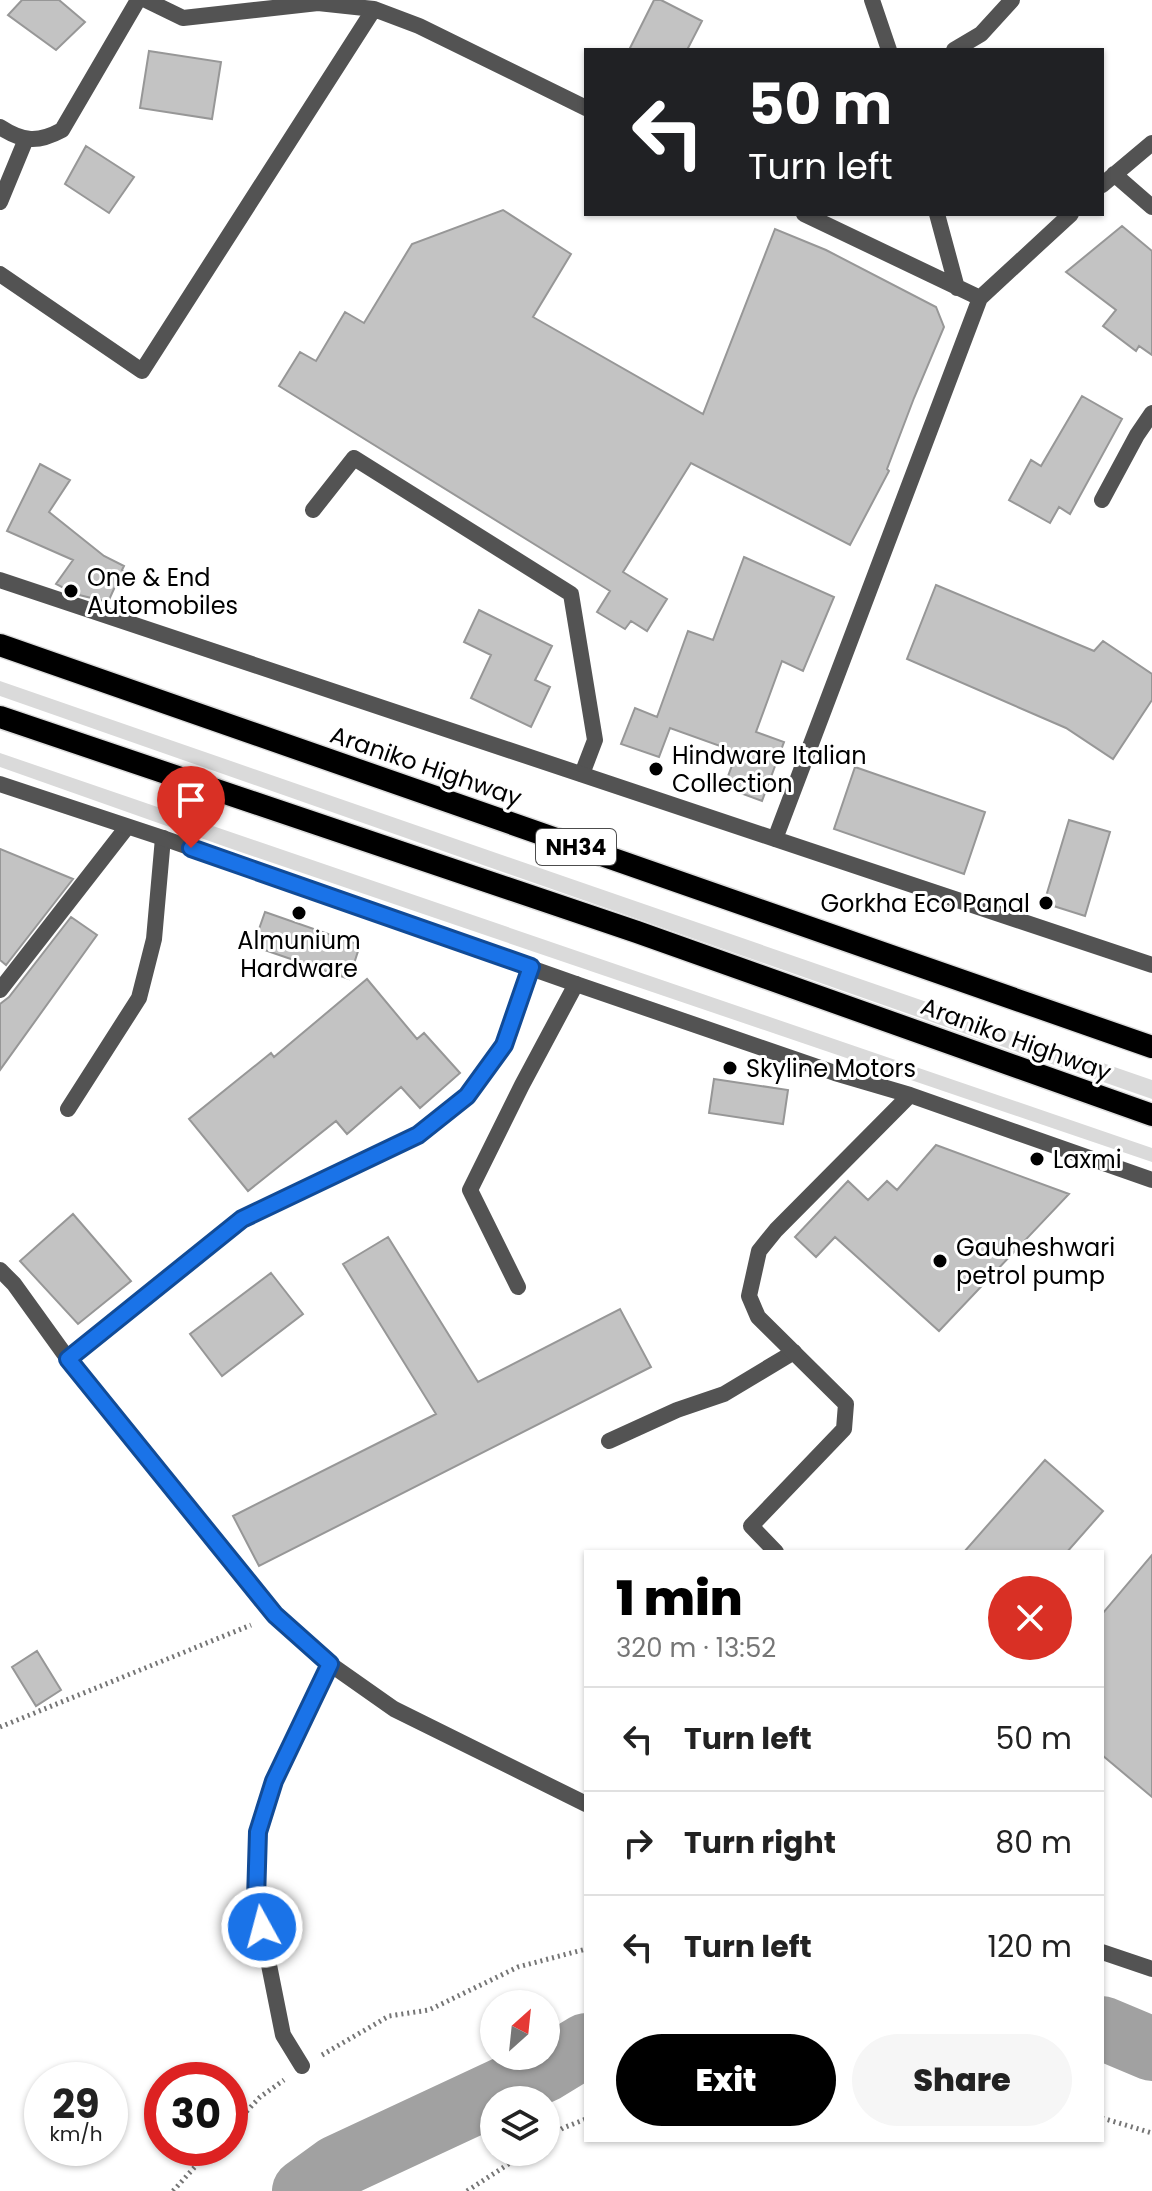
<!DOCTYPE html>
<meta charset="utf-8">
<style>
body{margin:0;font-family:Poppins,sans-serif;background:#f6f6f6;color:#222;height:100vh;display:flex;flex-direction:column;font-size:30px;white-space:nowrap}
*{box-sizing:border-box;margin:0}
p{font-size:26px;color:#767676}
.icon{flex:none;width:44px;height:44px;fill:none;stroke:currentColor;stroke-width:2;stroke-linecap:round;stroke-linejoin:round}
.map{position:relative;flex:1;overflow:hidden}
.details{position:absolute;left:584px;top:1550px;width:520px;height:592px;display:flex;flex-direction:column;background:#fff;border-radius:0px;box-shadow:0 2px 6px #0004}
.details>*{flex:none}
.hud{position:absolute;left:584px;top:48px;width:520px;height:168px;border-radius:0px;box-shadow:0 2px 6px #0004;background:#202124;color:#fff;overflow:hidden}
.needle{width:52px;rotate:27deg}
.controls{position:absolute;left:480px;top:1990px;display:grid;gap:16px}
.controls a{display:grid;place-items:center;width:80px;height:80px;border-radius:50%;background:#fff;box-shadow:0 2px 6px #0004;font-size:40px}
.speed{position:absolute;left:24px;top:2062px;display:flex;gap:16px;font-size:40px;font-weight:700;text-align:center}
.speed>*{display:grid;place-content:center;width:104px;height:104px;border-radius:50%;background:#fff;box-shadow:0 2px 6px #0004;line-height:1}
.speed small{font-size:20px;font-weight:400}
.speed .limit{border:12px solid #d22;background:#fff;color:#111}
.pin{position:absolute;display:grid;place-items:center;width:68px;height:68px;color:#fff;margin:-82px -34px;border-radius:50% 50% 50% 0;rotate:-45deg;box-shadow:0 0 8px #0007}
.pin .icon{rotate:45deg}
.me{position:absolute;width:88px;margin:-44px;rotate:353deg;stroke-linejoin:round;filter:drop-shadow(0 0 6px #0008)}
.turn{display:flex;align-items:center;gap:28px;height:168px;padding:0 32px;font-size:36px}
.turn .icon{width:104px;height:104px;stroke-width:2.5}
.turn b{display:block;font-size:56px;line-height:68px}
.round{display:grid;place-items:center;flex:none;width:84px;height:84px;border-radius:42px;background:#f6f6f6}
.head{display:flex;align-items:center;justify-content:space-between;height:136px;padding:0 32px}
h1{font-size:48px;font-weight:800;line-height:60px;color:#000}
.primary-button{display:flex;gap:16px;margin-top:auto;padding:16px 32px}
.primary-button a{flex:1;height:92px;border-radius:48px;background:#000;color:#fff;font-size:32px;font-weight:800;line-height:92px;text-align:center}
.primary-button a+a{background:#f6f6f6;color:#222}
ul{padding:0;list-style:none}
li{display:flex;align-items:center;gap:24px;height:104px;padding:0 32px;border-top:2px solid #e0e0e0}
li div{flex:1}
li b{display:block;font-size:30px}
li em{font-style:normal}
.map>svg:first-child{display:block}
.green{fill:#dadada}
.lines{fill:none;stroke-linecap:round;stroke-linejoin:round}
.river{stroke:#a1a1a1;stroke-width:64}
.building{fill:#c3c3c3;stroke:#979797;stroke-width:2}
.trunk-casing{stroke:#dbdbdb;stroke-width:25}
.path{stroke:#757575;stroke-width:5;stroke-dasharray:2 4;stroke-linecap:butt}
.service{stroke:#535353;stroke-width:16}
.minor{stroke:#535353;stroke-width:16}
.trunk{stroke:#000;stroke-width:22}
.route-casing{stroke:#114b97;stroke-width:20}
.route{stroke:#1a73e8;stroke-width:14}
.poi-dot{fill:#000;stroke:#fff;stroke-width:3}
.labels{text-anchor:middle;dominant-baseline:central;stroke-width:6;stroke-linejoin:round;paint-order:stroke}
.shield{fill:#fff;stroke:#4c4c4c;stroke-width:2}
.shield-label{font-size:22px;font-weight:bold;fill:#000}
.poi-label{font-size:24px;fill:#000;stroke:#fff;text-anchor:start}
.street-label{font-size:24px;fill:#000;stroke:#fff}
</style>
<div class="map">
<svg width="1152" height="2191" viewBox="0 0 1152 2191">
<rect width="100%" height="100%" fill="#fff"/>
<path class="green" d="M0,681L1152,1080V1099L0,696Z
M0,753L1152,1148V1162L229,848L0,767Z"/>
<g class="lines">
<path class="river" d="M1102,2028L1152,2049
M304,2191L337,2167L545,2070L586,2045"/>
</g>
<path class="building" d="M22,0H59L85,22L56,50L8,15Z
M654,0H661L702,21L687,50H629Z
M149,51L221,62L212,119L140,108Z
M86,146L134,177L109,213L65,184Z
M503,210L571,254L533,317L703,414L775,229L826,250L936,307L944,327L914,398L887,469L889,471L850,545L691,463L623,572L667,599L647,631L631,621L625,629L597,612L610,591L279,386L300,352L316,361L345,312L364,323L412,244Z
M1122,226L1152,251V355L1139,346L1136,351L1103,326L1116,310L1066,272Z
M1082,396L1122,419L1070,514L1059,507L1050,523L1009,500L1031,460L1041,466Z
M40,464L70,480L49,512L104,556L124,566L122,570L126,573L121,581L118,580L108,602L75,594L56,584L73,560L7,531Z
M744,557L834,597L803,671L782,661L756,732L784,742L762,801L724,787L737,752L670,728L659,757L621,744L635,708L657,717L688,631L713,640Z
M936,585L1094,651L1103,641L1152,674V700L1113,759L1066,728L907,659Z
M479,610L552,646L535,680L550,687L531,727L471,698L491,655L464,642Z
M855,767L985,812L964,874L834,829Z
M1069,820L1110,832L1085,916L1044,903Z
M0,849L73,879L6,965L0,960Z
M265,912L360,945L349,979L253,946Z
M71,917L97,935L0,1070V1004L9,997Z
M367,979L417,1039L424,1033L460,1073L420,1108L401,1087L347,1134L336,1121L248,1191L189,1119L271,1053L274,1057Z
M714,1079L788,1090L783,1124L709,1113Z
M936,1145L1069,1194L939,1331L835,1237L816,1257L795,1237L848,1181L868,1200L887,1181L897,1190Z
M73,1214L131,1281L78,1324L20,1261Z
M388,1237L478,1382L620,1309L651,1367L259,1566L233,1516L436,1414L343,1264Z
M271,1273L303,1314L222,1376L190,1334Z
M1045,1460L1103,1511L1067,1552H964Z
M1152,1555V1797L1102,1755V1614Z
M37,1651L61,1690L36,1706L12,1667Z"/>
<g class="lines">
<g class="trunk-casing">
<path id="trunk" d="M0,645L1152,1047
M0,717L637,932L1152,1115"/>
</g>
<path class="path" d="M0,1727L251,1625
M322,2055L389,2016L429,2010L518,1967L586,1949
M1102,2118L1152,2133
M230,2129L260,2097L284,2080
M546,2139L563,2128L586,2119
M173,2191L212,2148
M467,2191L527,2152"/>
<path class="service" d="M313,510L354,458L571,594L595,740L582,774
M0,990L127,827
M68,1109L139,998L154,939L163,838
M518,1287L470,1190L522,1085L576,984
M609,1441L677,1410L724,1394L794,1352"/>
<path class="minor" d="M146,0L183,18L318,3L374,9L419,26L586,108
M872,0L889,50
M954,50L981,34L1012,0
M0,127C23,142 38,143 62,130L138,0
M1114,174L1152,207
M1102,185L1152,143
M0,202L26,139
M804,214L980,298
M937,214L957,288
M0,274L142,371L374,9
M1102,500L1137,435L1152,413
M0,580L1152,965
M0,784L163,838L576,984L835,1073L910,1095L1152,1180
M775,839L980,298L1071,214
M0,1270L14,1284L68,1359L275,1615L330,1664L274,1781L258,1832L256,1900L283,2035L302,2066
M68,1359L242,1219L418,1135L467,1096L504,1045L531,967
M776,1552L751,1526L844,1429L846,1404L758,1317L749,1296L759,1251L776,1230L910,1095
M330,1664L394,1709L586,1804
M1102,1952L1152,1969"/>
<use href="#trunk" class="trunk"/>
</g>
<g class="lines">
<g class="route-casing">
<path id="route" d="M191,848L531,967L504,1045L467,1096L418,1135L242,1219L68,1359L275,1615L330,1664L274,1781L258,1832L256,1900L262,1927"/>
</g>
<use href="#route" class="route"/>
</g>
<g class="poi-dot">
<circle cx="71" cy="591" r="8"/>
<circle cx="656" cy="769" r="8"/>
<circle cx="1046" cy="903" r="8"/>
<circle cx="299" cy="913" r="8"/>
<circle cx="730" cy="1068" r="8"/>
<circle cx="1037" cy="1159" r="8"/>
<circle cx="940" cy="1261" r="8"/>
</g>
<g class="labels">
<rect class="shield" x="536" y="829" width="80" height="36" rx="6"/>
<g class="shield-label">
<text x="576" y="847">NH34</text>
</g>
<g class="poi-label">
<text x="87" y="577">One &amp; End<tspan x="87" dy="28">Automobiles</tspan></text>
<text x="672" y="755">Hindware Italian<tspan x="672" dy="28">Collection</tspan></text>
<text x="1030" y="903" text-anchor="end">Gorkha Eco Panal</text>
<text x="299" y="940" text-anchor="middle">Almunium<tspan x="299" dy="28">Hardware</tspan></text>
<text x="746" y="1068">Skyline Motors</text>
<text x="1053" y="1159">Laxmi</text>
<text x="956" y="1247">Gauheshwari<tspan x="956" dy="28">petrol pump</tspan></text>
</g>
<g class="street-label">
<text transform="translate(426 766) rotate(19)">Araniko Highway</text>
<text transform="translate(1016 1039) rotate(20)">Araniko Highway</text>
</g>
</g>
</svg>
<div class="controls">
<a><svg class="needle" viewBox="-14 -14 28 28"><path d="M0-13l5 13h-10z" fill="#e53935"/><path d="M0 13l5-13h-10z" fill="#767676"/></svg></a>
<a><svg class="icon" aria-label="layers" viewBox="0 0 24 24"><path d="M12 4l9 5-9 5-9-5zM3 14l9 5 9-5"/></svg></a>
</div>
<div class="speed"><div>29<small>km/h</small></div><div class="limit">30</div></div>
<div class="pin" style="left:191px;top:848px;background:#d93025"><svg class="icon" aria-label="arrive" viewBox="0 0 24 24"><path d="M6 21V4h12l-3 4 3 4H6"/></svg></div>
<svg class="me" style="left:262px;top:1927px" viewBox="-20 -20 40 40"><circle r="17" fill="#1a73e8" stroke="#fff" stroke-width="3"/><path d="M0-11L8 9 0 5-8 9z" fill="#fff"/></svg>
<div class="hud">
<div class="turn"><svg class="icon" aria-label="left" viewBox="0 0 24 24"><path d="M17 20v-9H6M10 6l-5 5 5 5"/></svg><div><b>50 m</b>Turn left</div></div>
</div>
<section class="details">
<div class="head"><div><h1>1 min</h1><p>320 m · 13:52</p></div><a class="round" style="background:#d93025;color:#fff"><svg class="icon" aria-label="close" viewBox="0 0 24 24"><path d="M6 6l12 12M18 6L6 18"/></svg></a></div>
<ul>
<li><svg class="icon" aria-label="left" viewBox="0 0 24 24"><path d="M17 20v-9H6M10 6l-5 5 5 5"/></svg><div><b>Turn left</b></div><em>50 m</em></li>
<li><svg class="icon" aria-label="right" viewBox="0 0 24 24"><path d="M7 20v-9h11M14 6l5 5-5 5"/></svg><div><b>Turn right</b></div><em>80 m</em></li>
<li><svg class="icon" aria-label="left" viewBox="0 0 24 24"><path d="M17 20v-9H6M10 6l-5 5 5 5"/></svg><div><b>Turn left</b></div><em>120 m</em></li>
</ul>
<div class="primary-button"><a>Exit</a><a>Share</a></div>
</section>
</div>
